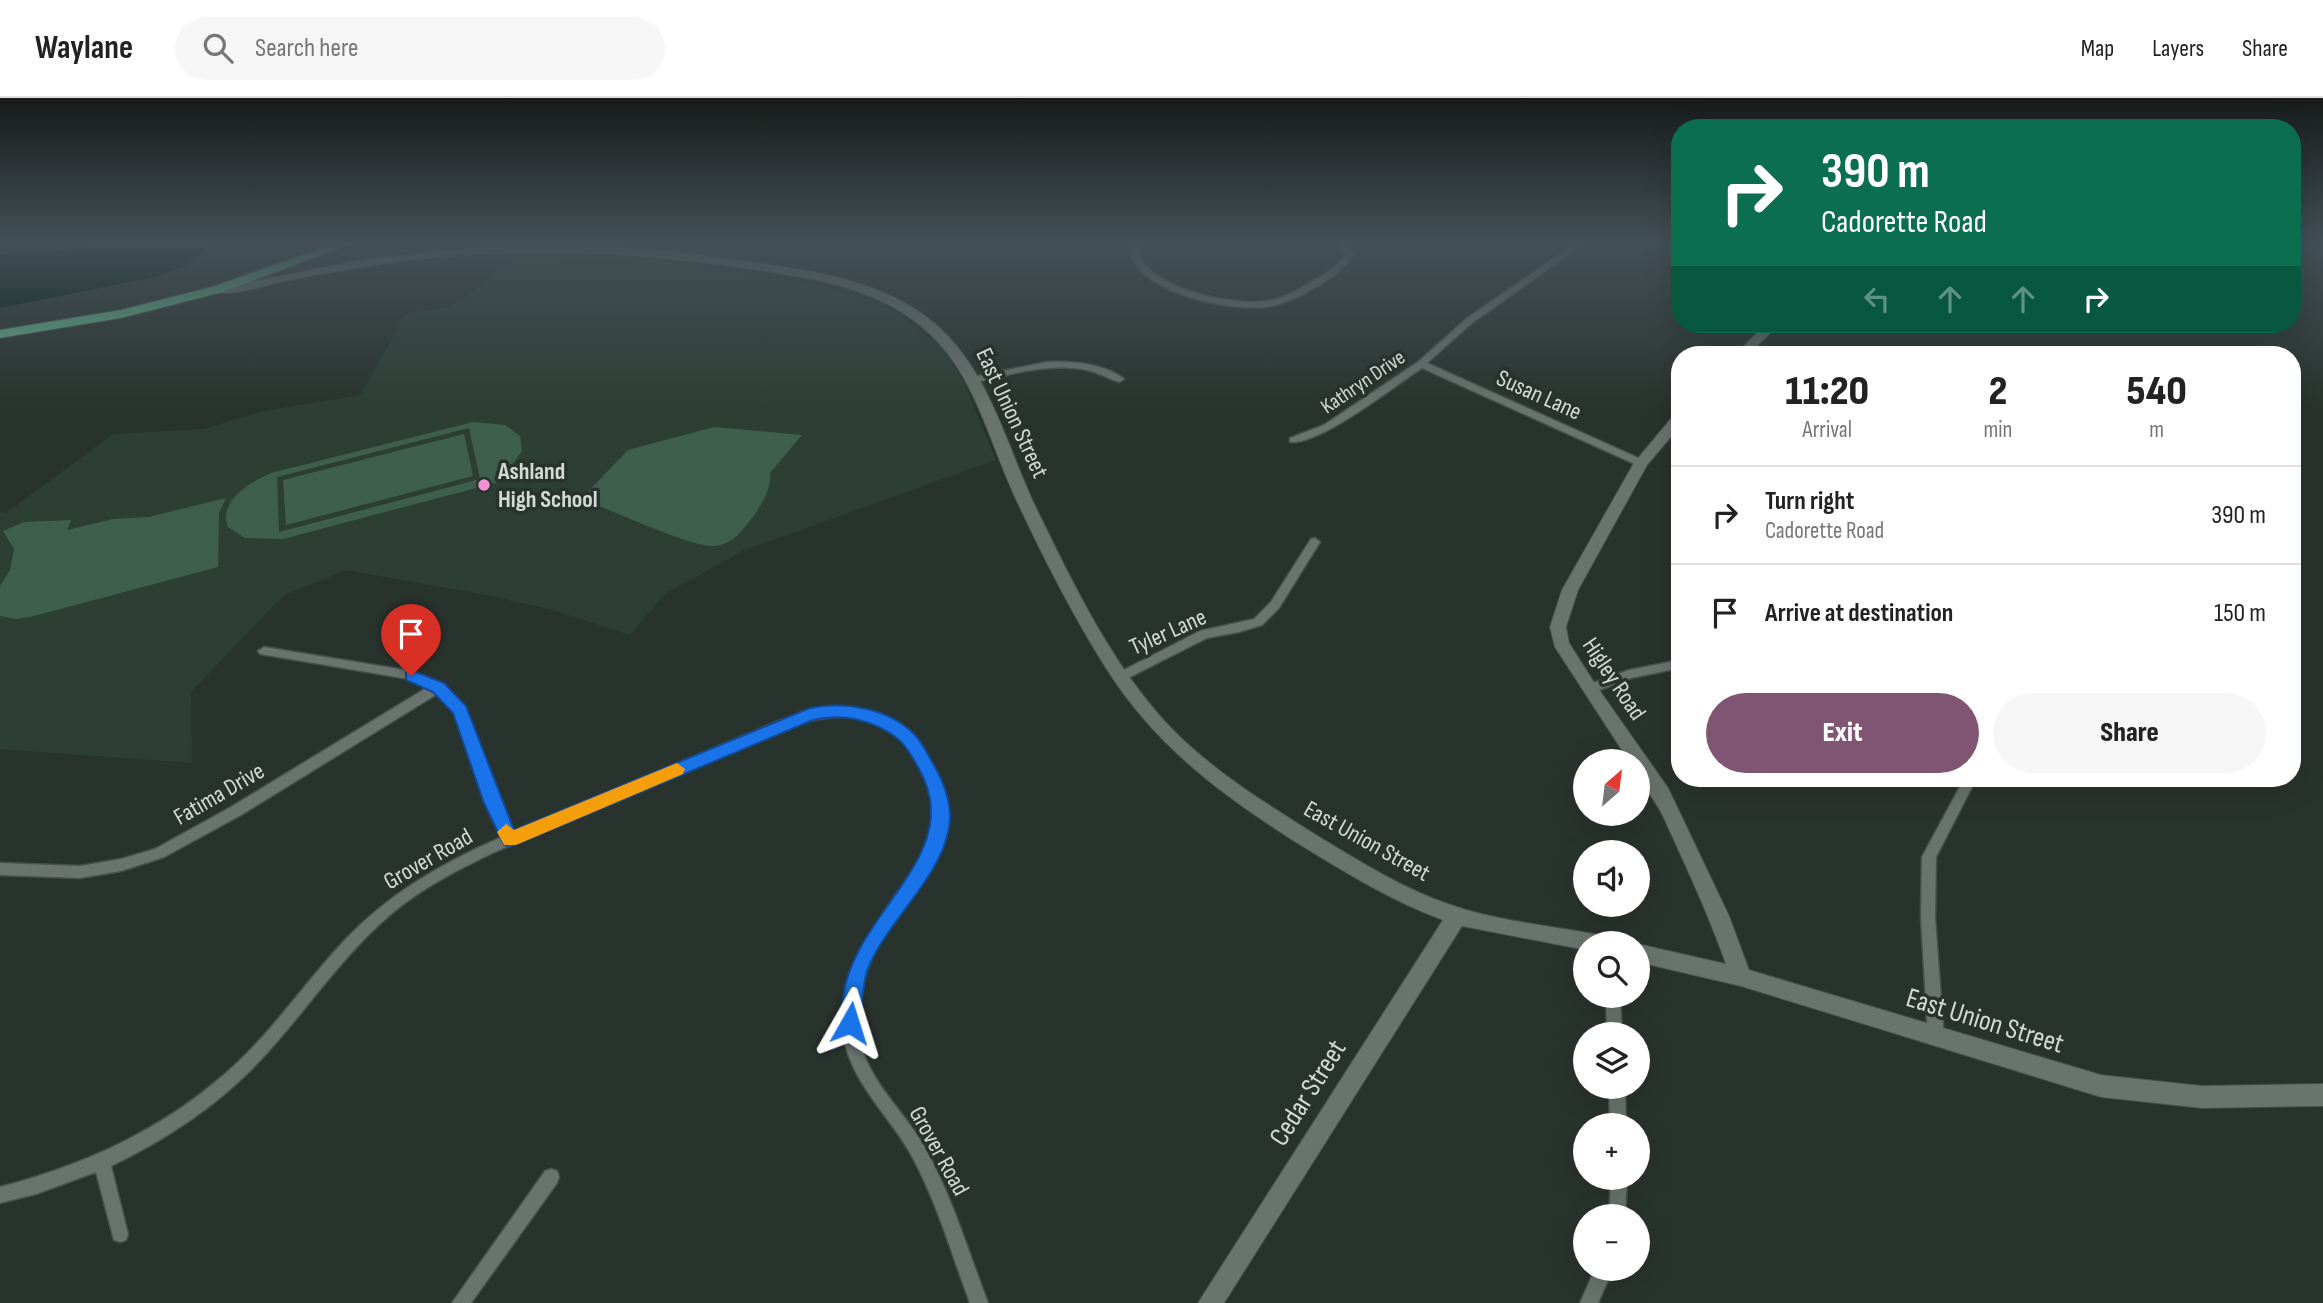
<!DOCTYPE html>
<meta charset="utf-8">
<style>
body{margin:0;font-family:"Sofia Sans Condensed",sans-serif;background:#f6f6f6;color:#222;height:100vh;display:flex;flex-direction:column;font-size:26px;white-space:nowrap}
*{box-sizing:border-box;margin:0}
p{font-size:23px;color:#767676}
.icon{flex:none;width:38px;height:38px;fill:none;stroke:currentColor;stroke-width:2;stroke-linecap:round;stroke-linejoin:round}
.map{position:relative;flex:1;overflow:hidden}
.drawer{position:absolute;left:1671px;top:248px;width:630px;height:441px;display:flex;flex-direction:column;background:#fff;border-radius:28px;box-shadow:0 7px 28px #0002}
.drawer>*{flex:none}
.banner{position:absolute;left:1671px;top:21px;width:630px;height:214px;border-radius:28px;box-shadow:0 7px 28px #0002;background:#0b6e4f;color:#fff;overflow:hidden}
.needle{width:46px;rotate:28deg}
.controls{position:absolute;left:1573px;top:651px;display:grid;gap:14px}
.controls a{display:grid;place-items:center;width:77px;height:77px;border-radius:50%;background:#fff;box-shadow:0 7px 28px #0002;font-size:35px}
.pin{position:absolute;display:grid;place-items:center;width:60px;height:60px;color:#fff;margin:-72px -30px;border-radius:50% 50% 50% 0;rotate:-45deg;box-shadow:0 0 7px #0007}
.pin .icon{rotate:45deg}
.me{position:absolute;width:77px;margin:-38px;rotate:6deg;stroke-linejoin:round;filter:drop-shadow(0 0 5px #0008)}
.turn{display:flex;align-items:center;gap:24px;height:147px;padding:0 35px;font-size:32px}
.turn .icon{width:91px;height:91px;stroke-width:2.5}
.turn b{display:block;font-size:49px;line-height:60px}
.lanes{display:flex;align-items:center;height:66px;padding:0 35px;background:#0003;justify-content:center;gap:35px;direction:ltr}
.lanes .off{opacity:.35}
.eta{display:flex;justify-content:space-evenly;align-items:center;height:119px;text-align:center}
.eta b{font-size:42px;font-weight:800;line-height:49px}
.cta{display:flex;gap:14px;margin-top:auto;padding:14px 35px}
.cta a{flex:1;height:80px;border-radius:42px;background:#805473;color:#fff;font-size:28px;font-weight:800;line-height:80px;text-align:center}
.cta a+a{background:#f6f6f6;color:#222}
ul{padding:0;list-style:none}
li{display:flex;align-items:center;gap:21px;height:98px;padding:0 35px;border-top:2px solid #e0e0e0}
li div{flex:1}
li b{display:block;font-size:26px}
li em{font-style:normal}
header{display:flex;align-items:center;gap:42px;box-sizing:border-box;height:98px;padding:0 35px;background:#fff;border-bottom:2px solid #e0e0e0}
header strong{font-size:33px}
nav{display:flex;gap:38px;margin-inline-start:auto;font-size:24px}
.search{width:490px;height:63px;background:#f6f6f6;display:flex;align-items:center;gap:18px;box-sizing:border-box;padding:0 24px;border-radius:38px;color:#767676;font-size:26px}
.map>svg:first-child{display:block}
.built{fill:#2d3e34}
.green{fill:#3e5f4d;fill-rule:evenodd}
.water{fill:#021b0e}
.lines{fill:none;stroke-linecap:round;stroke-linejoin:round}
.street-casing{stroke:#47504b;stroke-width:3}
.secondary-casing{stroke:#47504b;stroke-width:2}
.primary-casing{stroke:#47504b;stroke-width:2}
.street{fill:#68746d;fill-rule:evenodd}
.secondary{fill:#68746d;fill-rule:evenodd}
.primary{fill:#61b189;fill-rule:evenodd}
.rail{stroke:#7b847e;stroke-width:2.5;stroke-dasharray:2.5 5;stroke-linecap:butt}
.route{fill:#1a73e8;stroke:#114b97;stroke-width:2}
.slow{fill:#f59e0b}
.poi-dot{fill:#f391d5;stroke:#29332d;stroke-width:2.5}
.labels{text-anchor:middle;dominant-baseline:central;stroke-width:7;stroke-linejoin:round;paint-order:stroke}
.far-street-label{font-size:21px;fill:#d3dad5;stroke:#29332d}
.street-label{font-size:24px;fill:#d3dad5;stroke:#29332d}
.poi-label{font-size:24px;font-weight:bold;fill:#d3dad5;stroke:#29332d;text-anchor:start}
.near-street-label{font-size:28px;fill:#d3dad5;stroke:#29332d}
</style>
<header>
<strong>Waylane</strong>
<div class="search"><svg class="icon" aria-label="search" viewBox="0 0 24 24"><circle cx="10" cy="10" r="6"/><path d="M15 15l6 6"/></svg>Search here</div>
<nav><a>Map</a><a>Layers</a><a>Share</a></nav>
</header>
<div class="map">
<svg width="2323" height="1205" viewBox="0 0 2323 1205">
<rect width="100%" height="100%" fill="#29332d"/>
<path class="built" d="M596,157L640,160L817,186L875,203L898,215L941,249L951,264L964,284L996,362L745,452L666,495L630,537L549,511L486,497L346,472L283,498L191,594L192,665L0,651V413L6,415L113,336L204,331L263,313L361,297L405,216L450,209L521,159Z"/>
<path class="green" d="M473,324L505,327L520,338L522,353L509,371L510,381L283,441L245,440L228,429C218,402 251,384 271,375ZM469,330L480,381L279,434L277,379Z
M714,329L802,337L770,375C772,390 761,408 752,420C742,433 733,446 715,448C691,450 610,411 581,401L628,352Z
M464,336L473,378L286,427L283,382Z
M226,400L219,415L218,469L30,519L16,521L0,518V488L10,472L14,451L3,433L24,424L71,422L67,432L113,421L149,419Z"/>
<path class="water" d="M140,145H211L187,167L155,179L0,210V157Z"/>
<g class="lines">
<g class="street-casing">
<path id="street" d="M1130,145H1138C1139,149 1139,156 1141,161C1157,192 1240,210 1272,202C1288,199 1302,189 1316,181C1327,174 1338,169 1345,157L1339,145H1347L1353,157C1341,179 1291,206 1266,209C1231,213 1150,197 1133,161C1131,157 1131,150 1130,145Z
M1576,145H1585L1472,225L1427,265L1645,363V367H1637L1422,270C1394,288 1321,347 1290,344V340L1324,327L1418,264L1466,221Z
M1047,264C1073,263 1103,265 1124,281L1119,284C1107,280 1095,273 1082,271C1046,265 1008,277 972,285L967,282L972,279Z
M1315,440L1320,444L1279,510L1262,527L1239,534L1207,540L1126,581H1118L1116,578L1118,575L1200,533L1254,521L1271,504L1311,441Z
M264,549L411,573L442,586L466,612L505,720L513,734L781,622C823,608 875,599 910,635C920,645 927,657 934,670C943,687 950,705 948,725C945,746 933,765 921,782C890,828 851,876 859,935C864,980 903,1011 924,1048C952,1098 968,1153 988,1205H970C952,1157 938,1108 914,1062C892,1019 849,985 843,934C838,877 873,830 903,786C913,771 925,757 931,741C943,706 925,664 899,640C869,611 826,617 789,628L497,753C459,771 423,789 391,816C343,857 308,910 266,956C223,1004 169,1040 111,1068L128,1136L126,1142L120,1144L114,1142L96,1074L36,1096L0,1105V1089C84,1067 160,1033 226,975C270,937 303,887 343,844C388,796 442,765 502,739L492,721L455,614L437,596L241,717L164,759L121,773L80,780L0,777V765L80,768L121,761L155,751L231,709L428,589L409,581L260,556L258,553Z
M1680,562V570L1631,580L1589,596L1583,591L1585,588L1629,572Z
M1964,681H1976L1936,759L1935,820L1944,940L1941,945L1936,947L1931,945L1928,940L1921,820L1922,759Z
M1606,898H1620L1622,936H1607Z
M1609,989H1625L1626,1027H1610Z
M551,1071L557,1073L559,1079L557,1085L471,1205H452L545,1073Z
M1611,1080H1627L1625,1118H1609Z
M1595,1171H1613L1598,1205H1580Z"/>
</g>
<g class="secondary-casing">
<path id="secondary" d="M517,146C594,146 669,151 745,163C810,173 882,181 934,225C992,274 1007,353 1040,418C1076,492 1114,570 1171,630C1213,673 1265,705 1316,737C1359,763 1403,791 1451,807C1497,823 1547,827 1594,836L1601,839L1604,845H1586V852L1462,828L1224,1205H1198L1443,822C1392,803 1346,775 1299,746C1223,698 1155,648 1106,570C1072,516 1042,457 1015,399C980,322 969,246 885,205C843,184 796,178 750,171C621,152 493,147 364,169C336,173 308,178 280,184C263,188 244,195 227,195C218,195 219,195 213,191L219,187L230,188L372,160Z
M1766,226H1779L1748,257H1735Z
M1680,315V328L1647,367L1578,492L1566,529L1569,545L1595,586L1668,690L1729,818L1749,872L2101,977L2202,988L2323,986V1008L2202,1010L2101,999L1741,888L1638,864V846L1726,866C1708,815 1685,766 1662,716C1653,699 1638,683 1638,663H1629L1555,549L1550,529L1562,492L1634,365L1675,316Z"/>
</g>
<g class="primary-casing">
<path id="primary" d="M337,145H353L223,194L121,220L0,240V232L121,212L215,188Z"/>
</g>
<use href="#street" class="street"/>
<use href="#secondary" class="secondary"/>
<use href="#primary" class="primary"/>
<path class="rail" d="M0,148L48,145"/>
</g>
<linearGradient id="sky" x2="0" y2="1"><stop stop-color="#171c19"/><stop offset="0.46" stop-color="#435057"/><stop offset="1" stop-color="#435057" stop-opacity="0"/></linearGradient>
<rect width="2323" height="313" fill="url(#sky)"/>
<path class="route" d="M411,572L444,585L466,608L514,732L810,610C845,603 889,610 915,637C923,645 929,659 935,669C945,687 953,708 949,730C941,779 888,823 869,868C860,888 865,912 857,931L850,934L843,931C838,921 842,910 843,900C852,815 968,757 919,671C913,661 908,649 898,641C874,622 843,615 813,622L510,749L504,747L484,705L453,615L433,594L406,582V573Z"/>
<path class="slow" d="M677,665L685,671L683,676L516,747H504L497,734L506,726L514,732Z"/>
<circle class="poi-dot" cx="484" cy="387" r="7"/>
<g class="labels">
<g class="far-street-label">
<text transform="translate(1363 284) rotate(-34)">Kathryn Drive</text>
</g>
<g class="street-label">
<text transform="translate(1539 297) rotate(24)">Susan Lane</text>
<text transform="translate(1012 315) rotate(65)">East Union Street</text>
<text transform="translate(1168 534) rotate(-24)">Tyler Lane</text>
<text transform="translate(1614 581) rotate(56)">Higley Road</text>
<text transform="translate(219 696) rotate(-30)">Fatima Drive</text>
<text transform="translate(1367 743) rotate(29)">East Union Street</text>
<text transform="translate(428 761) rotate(-30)">Grover Road</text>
<text transform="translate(939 1053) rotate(61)">Grover Road</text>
</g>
<g class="poi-label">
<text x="498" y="373">Ashland<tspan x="498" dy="28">High School</tspan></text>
</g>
<g class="near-street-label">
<text transform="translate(1985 923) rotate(17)">East Union Street</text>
<text transform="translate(1308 995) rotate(-58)">Cedar Street</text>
</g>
</g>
</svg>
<div class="controls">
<a><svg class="needle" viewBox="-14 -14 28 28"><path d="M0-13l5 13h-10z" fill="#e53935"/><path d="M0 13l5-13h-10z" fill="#767676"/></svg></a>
<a><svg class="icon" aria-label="sound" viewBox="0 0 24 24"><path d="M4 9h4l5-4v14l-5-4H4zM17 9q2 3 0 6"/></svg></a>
<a><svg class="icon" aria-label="search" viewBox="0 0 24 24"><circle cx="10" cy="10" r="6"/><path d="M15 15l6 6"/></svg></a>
<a><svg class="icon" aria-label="layers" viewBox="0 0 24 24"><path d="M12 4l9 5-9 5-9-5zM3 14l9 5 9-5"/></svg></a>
<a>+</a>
<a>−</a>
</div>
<div class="pin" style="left:411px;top:578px;background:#d93025"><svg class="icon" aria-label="arrive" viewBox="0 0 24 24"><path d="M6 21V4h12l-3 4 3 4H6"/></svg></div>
<svg class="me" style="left:850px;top:925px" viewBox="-20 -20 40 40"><path d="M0-17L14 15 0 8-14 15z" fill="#1a73e8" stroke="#fff" stroke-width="4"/></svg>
<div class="banner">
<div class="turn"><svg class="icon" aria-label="right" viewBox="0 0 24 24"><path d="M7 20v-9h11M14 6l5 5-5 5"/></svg><div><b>390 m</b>Cadorette Road</div></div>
<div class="lanes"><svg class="icon off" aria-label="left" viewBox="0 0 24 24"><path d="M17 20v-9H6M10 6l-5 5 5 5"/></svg><svg class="icon off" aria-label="ahead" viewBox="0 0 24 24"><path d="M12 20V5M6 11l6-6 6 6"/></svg><svg class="icon off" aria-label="ahead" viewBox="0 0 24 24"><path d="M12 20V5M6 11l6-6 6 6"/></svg><svg class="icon" aria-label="right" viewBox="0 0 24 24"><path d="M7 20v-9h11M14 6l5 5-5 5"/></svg></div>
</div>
<section class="drawer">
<div class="eta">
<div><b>11:20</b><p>Arrival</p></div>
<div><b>2</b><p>min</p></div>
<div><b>540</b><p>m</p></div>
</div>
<ul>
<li><svg class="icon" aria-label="right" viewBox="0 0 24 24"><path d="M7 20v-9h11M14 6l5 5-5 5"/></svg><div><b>Turn right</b><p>Cadorette Road</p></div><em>390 m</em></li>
<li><svg class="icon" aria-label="arrive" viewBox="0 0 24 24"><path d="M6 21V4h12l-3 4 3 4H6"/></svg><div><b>Arrive at destination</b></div><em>150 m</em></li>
</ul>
<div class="cta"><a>Exit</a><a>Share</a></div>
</section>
</div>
